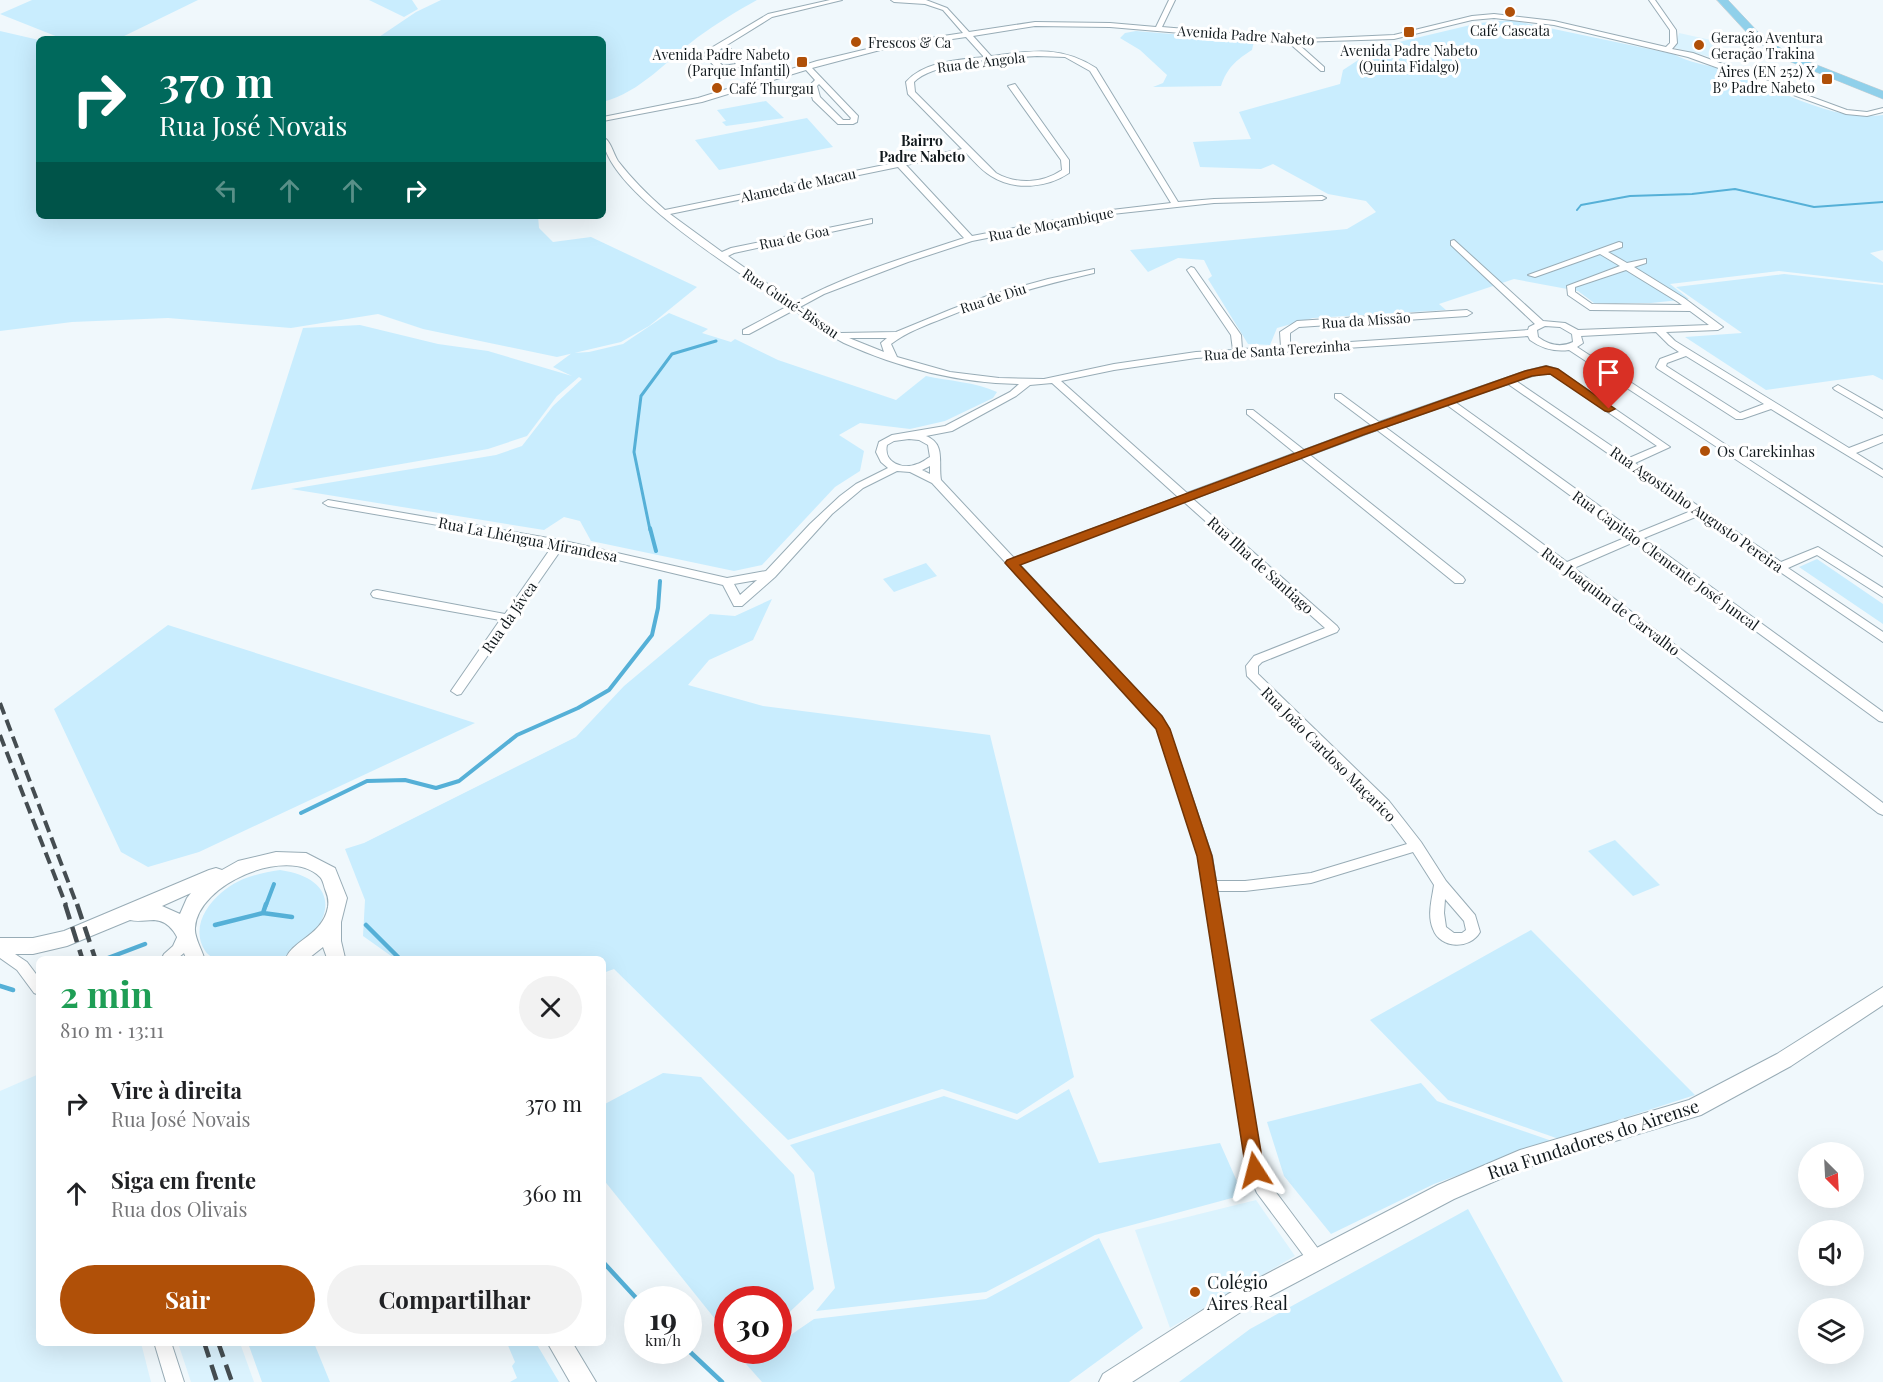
<!DOCTYPE html>
<html lang="pt">
<meta charset="utf-8">
<style>
body{margin:0;font-family:"Playfair Display",serif;background:#f2f2f2;color:#202124;height:100vh;display:flex;flex-direction:column;font-size:22px;white-space:nowrap}
*{box-sizing:border-box;margin:0}
p{font-size:20px;color:#757577}
.icon{flex:none;width:33px;height:33px;fill:none;stroke:currentColor;stroke-width:2;stroke-linecap:round;stroke-linejoin:round}
.map{position:relative;flex:1;overflow:hidden}
.details{position:absolute;left:36px;top:956px;width:570px;height:390px;display:flex;flex-direction:column;background:#fff;border-radius:9px;box-shadow:0 6px 24px #0002}
.details>*{flex:none}
.banner{position:absolute;left:36px;top:36px;width:570px;height:183px;border-radius:9px;box-shadow:0 6px 24px #0002;background:#00695c;color:#fff;overflow:hidden}
.needle{width:39px;rotate:156deg}
.controls{position:absolute;left:1798px;top:1142px;display:grid;gap:12px}
.controls a{display:grid;place-items:center;width:66px;height:66px;border-radius:50%;background:#fff;box-shadow:0 6px 24px #0002;font-size:30px}
.speed{position:absolute;left:624px;top:1286px;display:flex;gap:12px;font-size:30px;font-weight:700;text-align:center}
.speed>*{display:grid;place-content:center;width:78px;height:78px;border-radius:50%;background:#fff;box-shadow:0 6px 24px #0002;line-height:1}
.speed small{font-size:15px;font-weight:400}
.speed .limit{border:9px solid #d22;background:#fff;color:#111}
.pin{position:absolute;display:grid;place-items:center;width:51px;height:51px;color:#fff;margin:-62px -26px;border-radius:50% 50% 50% 0;rotate:-45deg;box-shadow:0 0 6px #0007}
.pin .icon{rotate:45deg}
.me{position:absolute;width:66px;margin:-33px;rotate:351deg;stroke-linejoin:round;filter:drop-shadow(0 0 4px #0008)}
.turn{display:flex;align-items:center;gap:21px;height:126px;padding:0 24px;font-size:27px}
.turn .icon{width:78px;height:78px;stroke-width:2.5}
.turn b{display:block;font-size:42px;line-height:51px}
.lanes{display:flex;align-items:center;height:57px;padding:0 24px;background:#0003;justify-content:center;gap:30px;direction:ltr}
.lanes .off{opacity:.35}
.round{display:grid;place-items:center;flex:none;width:63px;height:63px;border-radius:32px;background:#f2f2f2}
.overview{display:flex;align-items:center;justify-content:space-between;height:102px;padding:0 24px}
h1{font-size:36px;font-weight:700;line-height:45px;color:#1e9e55}
.button{display:flex;gap:12px;margin-top:auto;padding:12px 24px}
.button a{flex:1;height:69px;border-radius:36px;background:#b05008;color:#fff;font-size:24px;font-weight:700;line-height:69px;text-align:center}
.button a+a{background:#f2f2f2;color:#202124}
ul{padding:0;list-style:none}
li{display:flex;align-items:center;gap:18px;height:90px;padding:0 24px}
li div{flex:1}
li b{display:block;font-size:22px}
li em{font-style:normal}
.map>svg:first-child{display:block}
.built{fill:#dbf3fe}
.green{fill:#c9edfe}
.lines{fill:none;stroke-linecap:round;stroke-linejoin:round}
.stream-far3{stroke:#55b0d7;stroke-width:2}
.stream-far2{stroke:#55b0d7;stroke-width:3}
.stream-far1{stroke:#55b0d7;stroke-width:4}
.stream{stroke:#55b0d7;stroke-width:4.5}
.minor-casing{stroke:#98acb6;stroke-width:2}
.tertiary-casing{stroke:#98acb6;stroke-width:2}
.primary-casing{stroke:#d0d1d2;stroke-width:1}
.minor{fill:#fff;fill-rule:evenodd}
.tertiary{fill:#fff;fill-rule:evenodd}
.primary{fill:#90d0ea;fill-rule:evenodd}
.rail-far1{stroke:#454d51;stroke-width:4;stroke-dasharray:12 6;stroke-linecap:butt}
.rail{stroke:#454d51;stroke-width:4.5;stroke-dasharray:16 8;stroke-linecap:butt}
.route{fill:#b05008;stroke:#723405;stroke-width:1.5}
.poi-dot{fill:#b05008;stroke:#fff;stroke-width:2}
.labels{text-anchor:middle;dominant-baseline:central;stroke-width:6;stroke-linejoin:round;paint-order:stroke}
.far-poi-label{font-size:14px;fill:#121a1e;stroke:#fff;text-anchor:start}
.far-street-label{font-size:14px;fill:#121a1e;stroke:#fff}
.far-neighbourhood-label{font-size:14px;font-weight:bold;fill:#121a1e;stroke:#fff}
.poi-label{font-size:15px;fill:#121a1e;stroke:#fff;text-anchor:start}
.street-label{font-size:15px;fill:#121a1e;stroke:#fff}
.near-street-label{font-size:18px;fill:#121a1e;stroke:#fff}
.near-poi-label{font-size:18px;fill:#121a1e;stroke:#fff;text-anchor:start}
</style>
<div class="map">
<svg width="1883" height="1382" viewBox="0 0 1883 1382">
<rect width="100%" height="100%" fill="#f0f8fc"/>
<path class="built" d="M1679,33L1720,42L1726,61L1675,48Z
M39,1074V1342L141,1343L151,1382H0V1091Z
M1256,1200L1295,1256L1170,1328L1135,1230Z
M178,1343H240L254,1382H191Z"/>
<path class="green" d="M32,0H198L118,39H63L0,14Z
M369,0H412L418,9L404,17Z
M441,0H757C737,11 716,24 698,37C667,60 641,92 603,102V39H376L416,12Z
M1511,20L1673,54C1691,63 1703,64 1721,69C1775,85 1825,122 1883,115V250L1870,253L1883,262V283L1779,271L1670,284L1689,299L1651,303H1594L1578,291L1514,279L1439,304L1446,310L1313,318L1277,328L1270,345L1248,344L1208,279L1212,276L1204,260L1178,258L1148,272L1130,250L1347,229L1376,212L1366,201L1328,194L1273,164L1261,169L1200,167L1193,142L1251,139L1239,112L1340,84L1343,70L1378,47L1479,23Z
M0,31L39,40V216H538L539,228L553,242L591,237L697,287L649,326L621,342L557,357L423,329L378,314L291,328L168,318L72,322L0,331Z
M1136,31L1254,41L1252,50C1236,60 1227,68 1221,86L1153,87L1163,83L1167,75L1140,50L1120,38L1125,33Z
M766,101L784,118L726,126L722,122L726,121L717,110Z
M807,118L833,147L719,170L695,140Z
M1784,274L1883,285V380L1873,375L1766,390L1685,337L1742,333L1676,287Z
M669,313L708,329L702,333L731,342L735,339L778,360L896,400L926,376C948,381 976,382 997,392L993,398L945,421L910,429L860,423L839,435L864,451L860,471L835,487L762,565L734,571L591,541L580,521L564,517L544,530L291,489L496,455L522,446L553,406L582,379L579,377L557,396L527,436L488,449L251,490L303,328L360,325L438,344L488,351L572,376L553,367L572,353L589,352L623,344Z
M1817,559L1883,604V624L1799,567Z
M926,563L937,576L894,592L883,579Z
M772,599L753,640L709,660L688,685L763,706L990,735L1074,1077L1017,1114L942,1089L788,1140L614,969L603,973V958H394L363,936L365,900L345,849L364,843L576,737L624,686L710,614L735,616Z
M168,625L475,723L199,852L148,867L121,852L54,709Z
M1615,840L1660,885L1633,896L1588,851Z
M280,870C331,877 340,911 302,945C296,950 287,957 278,958C266,961 250,958 237,958C230,958 220,961 214,958C208,956 204,950 202,945C194,925 206,906 221,893C238,878 259,873 280,870Z
M1531,930L1695,1095L1559,1139L1448,1100L1370,1020Z
M663,1073L701,1077L794,1175L814,1289L779,1322L778,1299H728L727,1334L603,1179V1105Z
M1421,1083L1437,1101L1552,1141L1434,1184L1331,1234L1284,1176L1267,1122Z
M1069,1089L1099,1163L1220,1143L1243,1195L1095,1235L986,1292L816,1311L835,1288L814,1173L790,1145L944,1096L1017,1120Z
M1468,1209L1563,1382H1179L1250,1329Z
M1099,1238L1143,1328L1069,1382H762L746,1364L767,1350H778L779,1343L814,1319L986,1299Z
M248,1343H314L330,1382H262Z
M507,1343H536L559,1382H510L517,1378L512,1366L515,1362Z"/>
<g class="lines">
<path class="stream-far3" d="M1577,210L1581,205L1630,196L1692,194L1735,189L1814,207L1883,202"/>
<path class="stream-far2" d="M650,530L634,452L641,396L672,354L716,341"/>
<path class="stream-far1" d="M650,528L656,551
M301,813L367,781L405,780L436,788L459,781L517,735L578,708L609,690L652,635L658,608L660,581
M266,905L274,884"/>
<path class="stream" d="M263,913L292,917
M215,925L263,913L266,904
M366,925L399,958
M108,958L145,944
M0,986L13,990
M603,1262L638,1300
M688,1350L722,1382"/>
<g class="minor-casing">
<path id="minor" d="M830,0H842L772,17L727,45L744,64L735,69L718,70L704,55L706,51L768,14ZM722,48L736,64L723,66L712,55Z
M891,0H926L947,8L969,32L1035,22L1110,23L1156,27L1169,0H1175L1162,27L1306,39L1394,35L1472,16L1494,14L1554,21L1666,47L1670,43V30L1649,0H1655L1676,30L1677,43L1672,49L1693,53L1847,110L1867,112L1883,108V112L1867,116L1846,114L1688,57L1554,25L1494,18L1472,20L1394,39L1296,42L1324,67V71H1321L1288,42L1110,27L1035,26L973,36L991,56C1031,51 1060,45 1096,68L1178,202L1214,199L1322,196L1326,198L1322,200L1214,203L1103,215L972,241L908,262L824,294L800,307L841,333L896,332L952,309L990,295L1048,279L1094,269V273C1043,285 993,298 944,318C926,325 907,332 891,344L897,357L950,372L999,378L1044,379L1114,364L1196,352L1233,350L1231,335L1187,270L1191,267L1194,268L1241,335L1242,349L1281,347L1280,332L1297,321L1467,310L1472,313L1467,316L1299,327L1290,333V346L1528,330L1529,327L1535,324L1451,245V241L1454,240L1543,321L1565,323L1578,330L1709,325L1690,311L1590,310L1568,295L1567,286L1620,266L1600,254L1535,277L1528,275L1619,242L1622,243V247L1608,252L1627,263L1646,259V263L1634,267L1684,298L1723,327L1718,330L1666,332L1675,341L1849,448L1883,435V442L1856,453L1883,470V477L1771,409L1742,419H1736L1658,369L1656,367L1660,359L1679,352L1669,345L1656,332L1581,336L1583,343L1577,347L1883,548V556L1569,350C1554,352 1541,348 1530,340L1528,336L1196,358L1114,370L1061,381L1187,493L1295,453L1247,414V410H1253L1304,450L1371,425L1335,398V394H1341L1379,422L1526,371L1546,366L1557,369L1670,447L1635,463L1781,562L1818,547L1883,588V597L1817,555L1788,568L1883,632V642L1698,516L1644,538L1883,712V722L1879,721L1634,542L1574,568L1883,803V815L1878,813L1668,650L1377,430L1310,455L1463,577L1465,580L1463,583H1455L1301,458L1193,499L1337,626L1339,629L1337,632L1262,662L1258,666V674L1389,801L1421,842L1446,881L1475,915L1480,932C1470,950 1440,949 1433,929C1427,915 1432,899 1434,885L1413,852L1311,883L1245,891H1217L1263,1170L1269,1183L1322,1254L1324,1259L1322,1264L1316,1267L1310,1264L1257,1193L1247,1170L1198,856L1157,729L1153,722L932,483L910,472L897,471L863,488L832,514L775,577L742,606H734L723,585L563,547L461,694L457,695L451,691L500,620L377,598L373,597L371,594L373,591L377,590L505,614L553,545L328,506L323,503L328,500L560,540L727,578L766,571L810,524L840,496L856,484L888,468L881,462L876,452L879,442L892,435L945,426L1010,392L1019,384C959,383 899,368 844,343C827,334 810,321 794,310L749,334H743V330L788,306C746,276 603,190 603,137C611,141 613,153 618,161C632,179 648,195 665,210L962,149L908,94L906,82C924,61 959,60 984,57L966,37L884,49L812,68L858,116L857,122L853,124H838L813,100L809,86L815,80L806,70L702,102L603,121V117L698,98L817,61L884,45L963,33L943,10L925,4L894,2ZM1037,56L1065,57L1090,71L1171,203L1103,211L972,236L906,165L966,153C974,161 981,170 991,176C1014,191 1047,188 1069,173V160L1015,84L1008,86L1061,160L1062,170C1043,183 1017,185 996,173L915,92L914,82C934,61 1007,58 1037,56ZM819,84L851,118L850,120H843L820,97L817,86ZM898,167L964,238C907,257 848,274 795,303L728,256L734,253L872,223V219L731,248L722,252L670,214ZM1626,270L1678,302L1682,305L1592,304L1575,292V287ZM1545,326L1560,327L1572,334L1573,342C1560,348 1549,345 1538,337L1537,330ZM849,338H887L881,343L884,352ZM1686,356L1764,404L1740,413L1666,366L1667,363ZM1546,372L1551,373L1657,446L1629,458L1516,381ZM1052,383L1178,497L1014,558L941,480C938,462 946,444 926,436L952,431L1016,396L1030,385ZM1508,384L1691,511L1637,533L1455,402ZM1447,405L1627,537L1567,562L1385,427ZM909,439L919,440L928,445L930,457C926,459 922,463 917,464C903,470 883,463 887,445L894,441ZM930,466V474L922,470ZM1184,502L1325,628L1254,656L1246,666L1247,676L1379,807L1407,844L1311,873L1245,881H1216L1212,856L1169,729L1161,716L1019,564ZM757,580L740,595L734,584ZM1445,899L1464,921L1466,930L1462,933H1454L1446,927L1444,913Z
M1838,385L1883,411V418L1835,390L1833,388Z
M184,931L189,933L191,937L184,953L178,958H162L164,954L173,946L179,933Z
M0,944L27,962L39,978V995L34,993L17,970L0,958Z
M154,1342H171L184,1382H166Z"/>
</g>
<g class="tertiary-casing">
<path id="tertiary" d="M276,852L306,853L335,868L347,898L341,922V941L345,958H327L323,947L309,958H286C293,940 323,935 328,907C329,900 328,896 325,889C324,886 323,880 320,877C288,845 197,884 195,928C194,937 202,950 204,958H186C180,943 174,921 154,920C146,920 138,922 130,920L67,946L33,954H0V938H33L64,931L209,870L216,868L222,870L238,861ZM191,893L187,898L180,914L162,906Z
M1883,987V1005L1791,1066L1701,1115L1523,1169L1454,1199L1244,1310L1132,1382H1099L1103,1374L1228,1294L1438,1185L1520,1150L1689,1100L1777,1054Z
M547,1342H572L596,1382H570Z"/>
</g>
<g class="primary-casing">
<path id="primary" d="M1717,0H1728L1759,33L1789,54L1883,91V99L1781,58L1751,37Z"/>
</g>
<use href="#minor" class="minor"/>
<use href="#tertiary" class="tertiary"/>
<use href="#primary" class="primary"/>
<path class="rail-far1" d="M0,703L77,905
M0,735L66,905"/>
<path class="rail" d="M65,904L82,958
M77,904L95,958
M204,1342L217,1382
M218,1342L232,1382"/>
</g>
<path class="route" d="M1546,366L1558,369L1615,409L1609,412L1605,411L1550,374L1532,376L1363,435L1020,565L1162,716L1170,729L1212,856L1264,1170L1261,1176L1255,1178L1248,1176L1246,1170L1197,856L1156,729L1005,563L1007,560L1355,431L1525,371Z"/>
<g class="poi-dot">
<circle cx="1510" cy="12" r="6"/>
<rect x="1403" y="26" width="12" height="12" rx="3"/>
<circle cx="856" cy="42" r="6"/>
<circle cx="1699" cy="45" r="6"/>
<rect x="796" y="56" width="12" height="12" rx="3"/>
<rect x="1821" y="73" width="12" height="12" rx="3"/>
<circle cx="717" cy="88" r="6"/>
<circle cx="1705" cy="451" r="6"/>
<circle cx="1195" cy="1292" r="6"/>
</g>
<g class="labels">
<g class="far-poi-label">
<text x="1510" y="30" text-anchor="middle">Café Cascata</text>
<text x="1711" y="37">Geração Aventura<tspan x="1711" dy="16">Geração Trakina</tspan></text>
<text x="868" y="42">Frescos &amp; Ca</text>
<text x="1409" y="50" text-anchor="middle">Avenida Padre Nabeto<tspan x="1409" dy="16">(Quinta Fidalgo)</tspan></text>
<text x="790" y="54" text-anchor="end">Avenida Padre Nabeto<tspan x="790" dy="16">(Parque Infantil)</tspan></text>
<text x="1815" y="71" text-anchor="end">Aires (EN 252) X<tspan x="1815" dy="16">Bº Padre Nabeto</tspan></text>
<text x="729" y="88">Café Thurgau</text>
</g>
<g class="far-street-label">
<text transform="translate(1246 35) rotate(4)">Avenida Padre Nabeto</text>
<text transform="translate(981 62) rotate(-7)">Rua de Angola</text>
<text transform="translate(798 185) rotate(-12)">Alameda de Macau</text>
<text transform="translate(1051 224) rotate(-11)">Rua de Moçambique</text>
<text transform="translate(794 237) rotate(-12)">Rua de Goa</text>
<text transform="translate(993 298) rotate(-18)">Rua de Diu</text>
<text transform="translate(791 303) rotate(34)">Rua Guiné-Bissau</text>
<text transform="translate(1366 320) rotate(-4)">Rua da Missão</text>
<text transform="translate(1277 350) rotate(-4)">Rua de Santa Terezinha</text>
</g>
<g class="far-neighbourhood-label">
<text x="922" y="140">Bairro<tspan x="922" dy="16">Padre Nabeto</tspan></text>
</g>
<g class="poi-label">
<text x="1717" y="451">Os Carekinhas</text>
</g>
<g class="street-label">
<text transform="translate(1697 509) rotate(35)">Rua Agostinho Augusto Pereira</text>
<text transform="translate(528 539) rotate(11)">Rua La Lhéngua Mirandesa</text>
<text transform="translate(1666 560) rotate(36)">Rua Capitão Clemente José Juncal</text>
<text transform="translate(1261 565) rotate(42)">Rua Ilha de Santiago</text>
<text transform="translate(1611 601) rotate(37)">Rua Joaquim de Carvalho</text>
<text transform="translate(509 617) rotate(-55)">Rua da Jávea</text>
<text transform="translate(1329 754) rotate(45)">Rua João Cardoso Maçarico</text>
</g>
<g class="near-street-label">
<text transform="translate(1593 1139) rotate(-18)">Rua Fundadores do Airense</text>
</g>
<g class="near-poi-label">
<text x="1207" y="1282">Colégio<tspan x="1207" dy="21">Aires Real</tspan></text>
</g>
</g>
</svg>
<div class="controls">
<a><svg class="needle" viewBox="-14 -14 28 28"><path d="M0-13l5 13h-10z" fill="#e53935"/><path d="M0 13l5-13h-10z" fill="#757577"/></svg></a>
<a><svg class="icon" aria-label="sound" viewBox="0 0 24 24"><path d="M4 9h4l5-4v14l-5-4H4zM17 9q2 3 0 6"/></svg></a>
<a><svg class="icon" aria-label="layers" viewBox="0 0 24 24"><path d="M12 4l9 5-9 5-9-5zM3 14l9 5 9-5"/></svg></a>
</div>
<div class="speed"><div>19<small>km/h</small></div><div class="limit">30</div></div>
<div class="pin" style="left:1609px;top:409px;background:#d93025"><svg class="icon" aria-label="arrive" viewBox="0 0 24 24"><path d="M6 21V4h12l-3 4 3 4H6"/></svg></div>
<svg class="me" style="left:1255px;top:1170px" viewBox="-20 -20 40 40"><path d="M0-17L14 15 0 8-14 15z" fill="#b05008" stroke="#fff" stroke-width="4"/></svg>
<div class="banner">
<div class="turn"><svg class="icon" aria-label="right" viewBox="0 0 24 24"><path d="M7 20v-9h11M14 6l5 5-5 5"/></svg><div><b>370 m</b>Rua José Novais</div></div>
<div class="lanes"><svg class="icon off" aria-label="left" viewBox="0 0 24 24"><path d="M17 20v-9H6M10 6l-5 5 5 5"/></svg><svg class="icon off" aria-label="ahead" viewBox="0 0 24 24"><path d="M12 20V5M6 11l6-6 6 6"/></svg><svg class="icon off" aria-label="ahead" viewBox="0 0 24 24"><path d="M12 20V5M6 11l6-6 6 6"/></svg><svg class="icon" aria-label="right" viewBox="0 0 24 24"><path d="M7 20v-9h11M14 6l5 5-5 5"/></svg></div>
</div>
<section class="details">
<div class="overview"><div><h1>2 min</h1><p>810 m · 13:11</p></div><a class="round"><svg class="icon" aria-label="close" viewBox="0 0 24 24"><path d="M6 6l12 12M18 6L6 18"/></svg></a></div>
<ul>
<li><svg class="icon" aria-label="right" viewBox="0 0 24 24"><path d="M7 20v-9h11M14 6l5 5-5 5"/></svg><div><b>Vire à direita</b><p>Rua José Novais</p></div><em>370 m</em></li>
<li><svg class="icon" aria-label="ahead" viewBox="0 0 24 24"><path d="M12 20V5M6 11l6-6 6 6"/></svg><div><b>Siga em frente</b><p>Rua dos Olivais</p></div><em>360 m</em></li>
</ul>
<div class="button"><a>Sair</a><a>Compartilhar</a></div>
</section>
</div>
